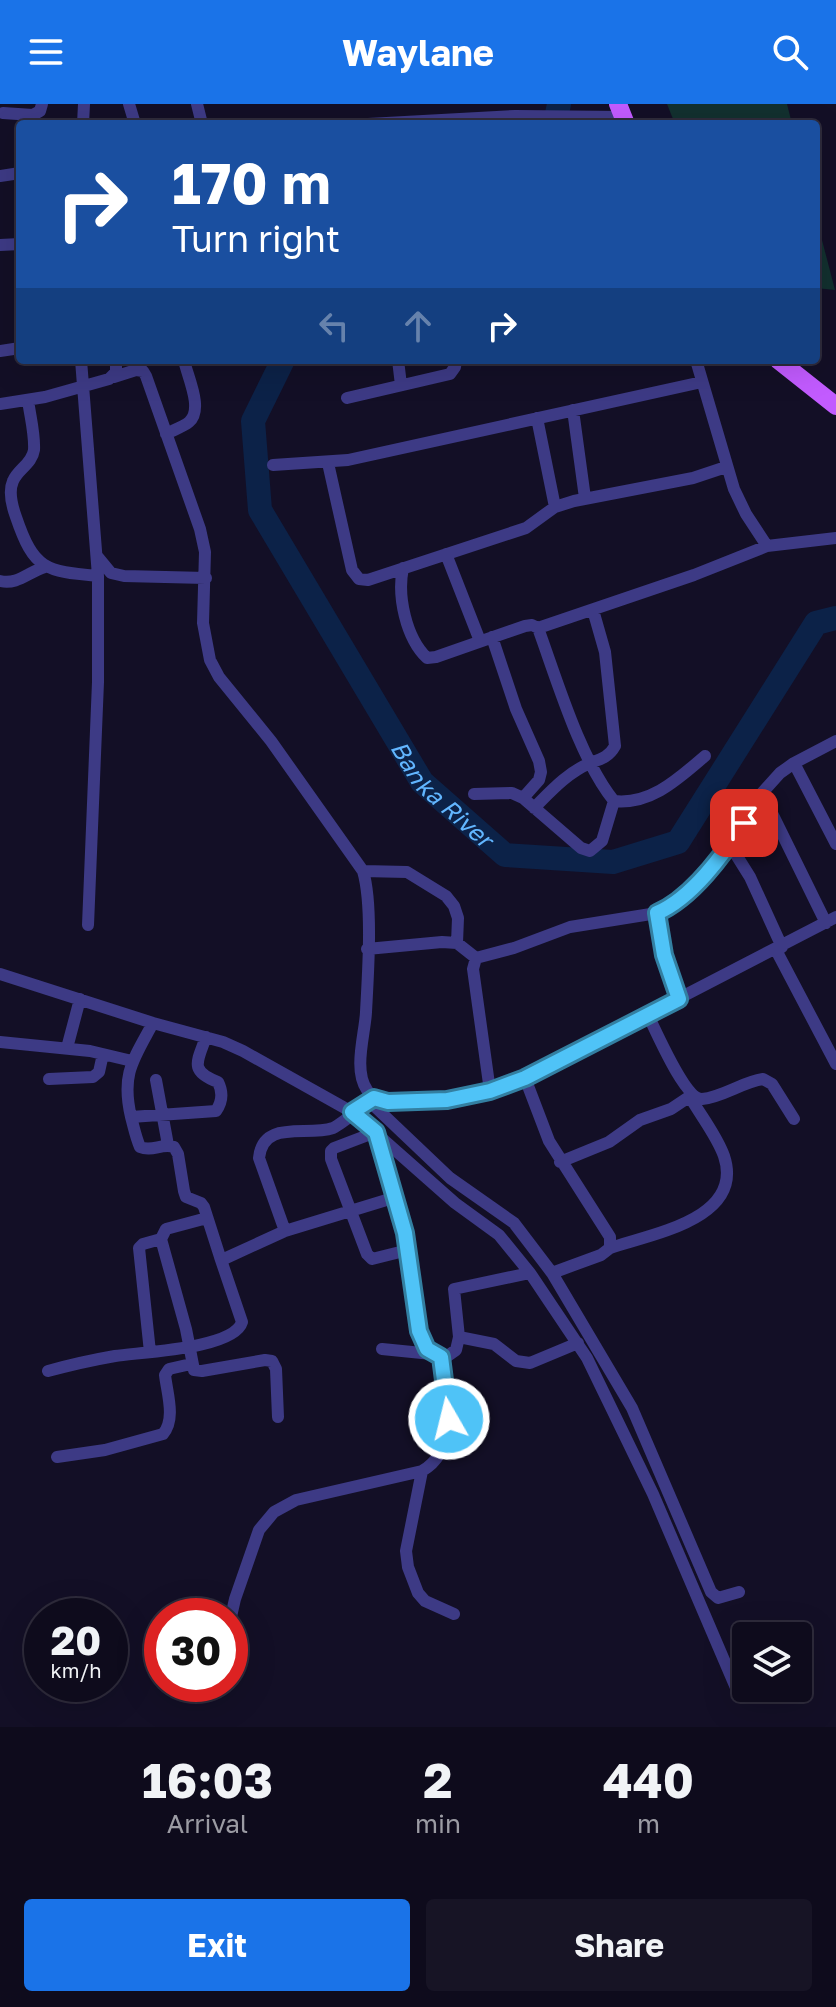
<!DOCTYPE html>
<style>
body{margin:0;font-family:"Golos Text",sans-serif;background:#171425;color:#f1f3f6;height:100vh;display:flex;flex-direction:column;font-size:30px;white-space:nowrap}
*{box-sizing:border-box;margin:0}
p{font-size:26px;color:#9b9ba3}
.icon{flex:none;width:44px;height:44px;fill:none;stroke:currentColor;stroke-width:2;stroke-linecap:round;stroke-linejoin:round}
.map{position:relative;height:1623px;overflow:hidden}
.sheet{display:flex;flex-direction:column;background:#0e0b1c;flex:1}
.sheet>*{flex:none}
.guide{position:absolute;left:16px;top:16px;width:804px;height:244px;border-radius:8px;box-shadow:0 8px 32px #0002,0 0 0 2px #2e2b3b;background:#1a4fa0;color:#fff;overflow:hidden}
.buttons{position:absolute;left:732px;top:1518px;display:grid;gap:16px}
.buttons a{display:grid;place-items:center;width:80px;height:80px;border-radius:8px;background:#0e0b1c;box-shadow:0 8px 32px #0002,0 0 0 2px #2e2b3b;font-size:40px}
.speed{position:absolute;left:24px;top:1494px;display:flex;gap:16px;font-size:40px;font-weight:700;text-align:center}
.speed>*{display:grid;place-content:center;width:104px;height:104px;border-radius:50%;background:#0e0b1c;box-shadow:0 8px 32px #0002,0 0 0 2px #2e2b3b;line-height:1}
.speed small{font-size:20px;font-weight:400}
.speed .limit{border:12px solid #d22;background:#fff;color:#111}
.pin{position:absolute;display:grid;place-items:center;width:68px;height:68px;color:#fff;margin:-34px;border-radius:16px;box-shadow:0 4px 12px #0006}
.me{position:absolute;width:88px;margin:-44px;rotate:352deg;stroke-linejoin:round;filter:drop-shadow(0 0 6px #0008)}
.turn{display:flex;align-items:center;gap:28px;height:168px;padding:0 24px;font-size:36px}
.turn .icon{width:104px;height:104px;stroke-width:2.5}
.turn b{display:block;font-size:56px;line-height:68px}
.lanes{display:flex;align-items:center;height:76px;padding:0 24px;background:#0003;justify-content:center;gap:40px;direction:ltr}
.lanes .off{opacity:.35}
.eta{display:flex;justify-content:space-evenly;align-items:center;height:136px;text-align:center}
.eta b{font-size:48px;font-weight:700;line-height:56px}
.button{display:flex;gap:16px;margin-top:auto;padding:16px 24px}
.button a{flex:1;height:92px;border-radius:8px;background:#1a73e8;color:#fff;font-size:32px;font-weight:700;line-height:92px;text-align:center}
.button a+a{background:#171425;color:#f1f3f6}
header{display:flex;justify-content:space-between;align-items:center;height:104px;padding:0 24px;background:#1a73e8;color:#fff;font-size:36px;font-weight:700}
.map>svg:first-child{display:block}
.green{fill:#12302f}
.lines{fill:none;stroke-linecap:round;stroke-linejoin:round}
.river{stroke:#0c2248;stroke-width:24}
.street{stroke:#3d3a85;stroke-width:12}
.primary{stroke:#c25bff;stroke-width:18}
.route-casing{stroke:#337fa1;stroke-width:20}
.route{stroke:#4fc3f7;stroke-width:14}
.labels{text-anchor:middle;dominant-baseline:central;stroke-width:8;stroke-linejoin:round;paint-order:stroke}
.water-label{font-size:24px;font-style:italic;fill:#62b6ff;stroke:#130f26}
</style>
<header><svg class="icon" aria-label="menu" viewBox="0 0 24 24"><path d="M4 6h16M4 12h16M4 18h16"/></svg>Waylane<svg class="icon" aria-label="search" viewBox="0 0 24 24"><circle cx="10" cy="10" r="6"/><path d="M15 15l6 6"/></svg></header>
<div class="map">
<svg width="836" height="1623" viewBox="0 0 836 1623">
<rect width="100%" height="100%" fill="#130f26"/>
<path class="green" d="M667,0H787L792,20H675Z
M816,113L835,186L816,184Z"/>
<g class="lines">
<g class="river">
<path d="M555,20L559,0"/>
<path id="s1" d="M283,256L253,317L260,406L422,678L505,751L613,758L678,738L816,519L836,514"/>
</g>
<path class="street" d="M129,0L135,20
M197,0L202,20
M3,9L33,11L40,7L42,0
M83,20L84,0
M368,20L515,12L623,13
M0,72L20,69
M0,141L20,140
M0,247L20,244
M81,256L98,472V578L88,821
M398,256L401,281
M696,256L734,385L746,410L767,442
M114,273L136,266L143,267L146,272L200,425L205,448L203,519L210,556L219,573L271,637L363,767C373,801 368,870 366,908C365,930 353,966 367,986C370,991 376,996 381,997C397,1002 450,997 467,993C487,989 506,981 525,974L836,813
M347,294L450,270L455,263L456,256
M28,296C30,312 35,330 34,346C32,360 18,365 13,377C8,388 12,402 16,413C34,466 45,467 98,472
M0,300L45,293L109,275L116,268V256
M573,306L585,394
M537,314L555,403
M166,330C173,326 183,323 189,318C204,305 187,272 184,256
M328,359L352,466L359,475L368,476L526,424L555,403L574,397L693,374L726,363
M273,361L348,356L702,278
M446,450L480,537
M97,452L111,469L124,472L206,474
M403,464C397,492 406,534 427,554L436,553L525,522L532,521L538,524C557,576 580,655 614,697C651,701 678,675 705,652
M0,477C18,481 28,468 45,463
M538,524L694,471L767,442L836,434
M492,533L516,605L539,657L541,668L539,676L523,694
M794,659L836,740
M762,689L826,819
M474,690L512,689L523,694L581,744L590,747L602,737L614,697
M534,704C551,687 567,669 590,659C601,655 609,653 615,642L605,548L593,506
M730,741L750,773L782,843
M363,767L407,768L446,792L454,802L458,814L457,839
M657,809L664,851L679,895
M367,845L442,838L457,839L476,854
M776,846L836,960
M0,870L153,919L223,938L243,947L352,1008L455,1099L499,1131L530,1169L587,1254L653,1390L739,1591
M648,911C656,927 685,995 702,995C723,993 742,978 763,975L772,980L794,1015
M153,919C133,956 121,970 131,1013C134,1024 136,1034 140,1043C152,1048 162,1039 174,1043L178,1050L184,1087L186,1093L201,1099L204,1103L220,1153L226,1154L285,1127L393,1094
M0,938L90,947L132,957
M67,944L80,895
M525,974L549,1037L610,1133V1144L601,1151L552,1169
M49,975L93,973L99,968L103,950
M156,976L168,1041
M490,987L473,865L476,854L514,844L570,823L657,809L673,802L688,789L730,741L762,689L780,669L794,659L836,637
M369,997L450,1074L514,1119L552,1169L632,1304L711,1488L718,1494L739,1488
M131,1013L216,1007C223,997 223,988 218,978C189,967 197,958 206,933
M560,1058L609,1038L640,1016L671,1005L692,991
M207,1114L166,1125L161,1135L186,1225L194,1266L202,1267L265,1256L272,1257L276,1265L278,1313
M285,1127L259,1054C263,1015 306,1033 333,1024C342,1020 364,1001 374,994
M610,1144C651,1130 745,1115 724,1052C717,1032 701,1012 690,993
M408,1146L372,1155L367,1150L331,1055V1047L334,1044L376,1028L405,1129L419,1227C423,1242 430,1253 446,1253L456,1246L459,1233L454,1185L530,1169
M459,1233L494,1240L516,1257L530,1259L578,1239
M382,1245L432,1250
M150,1248L139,1144L143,1140L161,1135
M48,1267C70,1261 92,1256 115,1252C140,1248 234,1245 242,1218L220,1153
M57,1353L105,1346L163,1330C176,1315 167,1289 165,1271L169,1265L191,1260
M422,1367L406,1447L408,1463L418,1489L425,1497L454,1510
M230,1517L235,1495L259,1426L274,1408L296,1396L422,1367C461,1345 446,1288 441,1253"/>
<path class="primary" d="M618,0L626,20
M778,256L836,302"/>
</g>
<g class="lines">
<g class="route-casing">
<path id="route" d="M449,1315L441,1253L427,1245L419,1227L405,1129L376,1028L352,1008L374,994L388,998L447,996L490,987L525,974L679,895L664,851L657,809C692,794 723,751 744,719"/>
</g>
<use href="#route" class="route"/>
</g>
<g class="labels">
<g class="water-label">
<text stroke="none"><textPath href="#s1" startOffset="496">Banka River</textPath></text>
</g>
</g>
</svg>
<div class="buttons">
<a><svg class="icon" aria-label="layers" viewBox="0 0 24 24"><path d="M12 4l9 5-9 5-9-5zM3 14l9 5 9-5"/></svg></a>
</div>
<div class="speed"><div>20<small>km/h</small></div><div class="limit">30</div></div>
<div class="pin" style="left:744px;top:719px;background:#d93025"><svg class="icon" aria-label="arrive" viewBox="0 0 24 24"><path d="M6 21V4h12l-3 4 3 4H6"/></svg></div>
<svg class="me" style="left:449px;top:1315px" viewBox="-20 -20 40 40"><circle r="17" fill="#4fc3f7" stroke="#fff" stroke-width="3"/><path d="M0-11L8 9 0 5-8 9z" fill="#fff"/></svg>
<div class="guide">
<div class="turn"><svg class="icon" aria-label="right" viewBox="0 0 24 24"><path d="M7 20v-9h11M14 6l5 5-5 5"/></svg><div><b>170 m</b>Turn right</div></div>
<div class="lanes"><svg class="icon off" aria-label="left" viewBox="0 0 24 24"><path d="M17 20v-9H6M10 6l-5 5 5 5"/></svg><svg class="icon off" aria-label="ahead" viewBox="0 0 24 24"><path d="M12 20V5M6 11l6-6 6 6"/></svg><svg class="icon" aria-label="right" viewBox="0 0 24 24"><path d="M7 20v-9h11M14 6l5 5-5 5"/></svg></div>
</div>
</div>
<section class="sheet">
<div class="eta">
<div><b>16:03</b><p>Arrival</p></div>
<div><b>2</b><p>min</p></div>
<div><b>440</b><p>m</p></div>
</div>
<div class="button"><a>Exit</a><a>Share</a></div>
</section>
